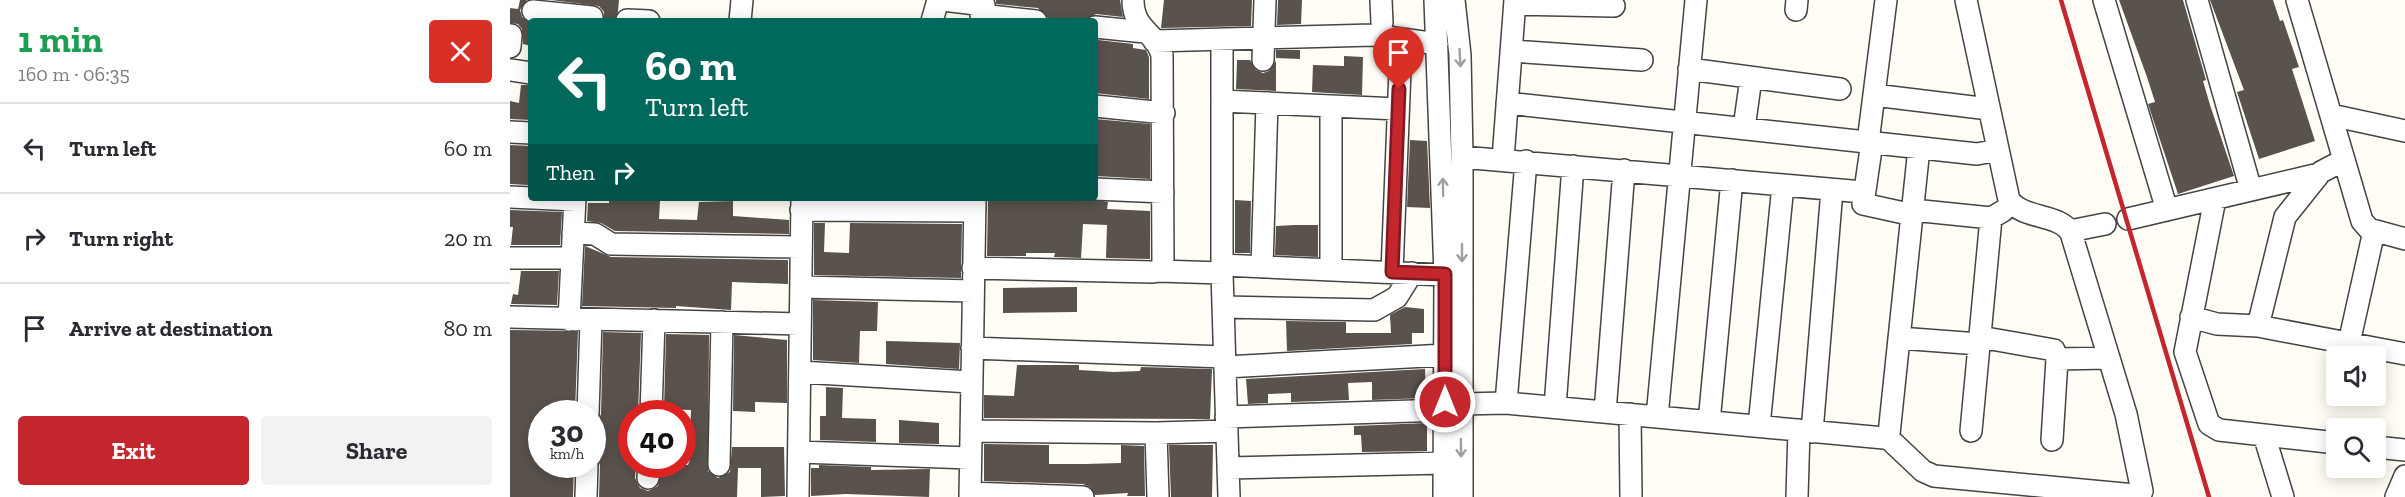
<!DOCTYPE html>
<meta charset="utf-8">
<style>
body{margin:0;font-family:"Zilla Slab",serif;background:#f2f2f3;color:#2b2b33;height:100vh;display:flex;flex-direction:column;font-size:22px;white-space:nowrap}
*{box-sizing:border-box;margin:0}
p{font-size:20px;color:#7c7c81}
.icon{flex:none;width:33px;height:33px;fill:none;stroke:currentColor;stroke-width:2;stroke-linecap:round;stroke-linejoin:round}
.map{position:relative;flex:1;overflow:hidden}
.panel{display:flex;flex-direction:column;background:#fff;width:510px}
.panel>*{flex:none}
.top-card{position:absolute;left:18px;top:18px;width:570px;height:183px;border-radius:6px;box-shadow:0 3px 15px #0003;background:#00695c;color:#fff;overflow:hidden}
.controls{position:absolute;left:1816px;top:346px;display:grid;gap:12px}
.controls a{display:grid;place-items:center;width:60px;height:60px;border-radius:6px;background:#fff;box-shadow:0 3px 15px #0003;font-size:30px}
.speed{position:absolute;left:18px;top:400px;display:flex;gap:12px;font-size:30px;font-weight:700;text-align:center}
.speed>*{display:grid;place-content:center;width:78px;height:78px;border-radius:50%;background:#fff;box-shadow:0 3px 15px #0003;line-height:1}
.speed small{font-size:15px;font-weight:400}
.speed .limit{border:9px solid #d22;background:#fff;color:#111}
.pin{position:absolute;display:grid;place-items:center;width:51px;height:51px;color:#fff;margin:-62px -26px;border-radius:50% 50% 50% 0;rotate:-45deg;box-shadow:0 0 6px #0007}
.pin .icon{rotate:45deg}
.me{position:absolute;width:66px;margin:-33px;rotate:0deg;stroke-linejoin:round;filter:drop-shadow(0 0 4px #0008)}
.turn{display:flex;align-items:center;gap:21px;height:126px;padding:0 18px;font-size:27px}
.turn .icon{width:78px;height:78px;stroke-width:2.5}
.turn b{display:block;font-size:42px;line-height:51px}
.then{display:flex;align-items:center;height:57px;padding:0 18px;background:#0003;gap:12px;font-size:22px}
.round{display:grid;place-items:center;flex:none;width:63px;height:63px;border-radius:6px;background:#f2f2f3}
.overview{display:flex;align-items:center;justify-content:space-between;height:102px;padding:0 18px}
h1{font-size:36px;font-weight:800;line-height:45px;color:#1e9e55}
.button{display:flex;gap:12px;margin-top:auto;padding:12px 18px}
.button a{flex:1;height:69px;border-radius:6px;background:#c4262e;color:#fff;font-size:24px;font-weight:800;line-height:69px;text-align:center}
.button a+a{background:#f2f2f3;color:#2b2b33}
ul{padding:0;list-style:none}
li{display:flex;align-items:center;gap:18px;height:90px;padding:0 18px;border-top:2px solid #e1e1e2}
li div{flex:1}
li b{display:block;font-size:22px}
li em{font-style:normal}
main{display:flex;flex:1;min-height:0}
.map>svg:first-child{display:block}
.building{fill:#5a524d}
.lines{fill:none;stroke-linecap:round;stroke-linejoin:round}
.minor-casing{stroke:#444;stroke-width:24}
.minor{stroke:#fff;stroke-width:21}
.rail{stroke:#c4262e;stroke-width:4.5}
.oneway{stroke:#a0a0a0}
.route-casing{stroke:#7f191e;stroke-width:15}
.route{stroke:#c4262e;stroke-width:10}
</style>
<main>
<section class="panel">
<div class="overview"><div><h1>1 min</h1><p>160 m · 06:35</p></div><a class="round" style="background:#d93025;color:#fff"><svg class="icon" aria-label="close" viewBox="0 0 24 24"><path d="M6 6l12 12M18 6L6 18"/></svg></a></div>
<ul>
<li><svg class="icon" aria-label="left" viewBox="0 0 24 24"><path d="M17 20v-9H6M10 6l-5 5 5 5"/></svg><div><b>Turn left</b></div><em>60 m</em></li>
<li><svg class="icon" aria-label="right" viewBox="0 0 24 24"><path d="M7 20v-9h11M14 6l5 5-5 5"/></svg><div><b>Turn right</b></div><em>20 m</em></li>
<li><svg class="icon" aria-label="arrive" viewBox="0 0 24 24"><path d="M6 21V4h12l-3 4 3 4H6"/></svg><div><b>Arrive at destination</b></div><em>80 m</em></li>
</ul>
<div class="button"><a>Exit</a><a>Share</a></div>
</section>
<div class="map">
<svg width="1895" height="497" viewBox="0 0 1895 497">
<rect width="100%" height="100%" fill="#fffdf5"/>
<path class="building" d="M10,0H17L10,10L12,17L21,23V46L13,44L12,29L8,24L0,23V8L8,9Z
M41,0H109L108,11L105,21H94V12L89,6Z
M486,0H610L613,17L586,14L574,21H542V18H538L528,8L486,4Z
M654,0H742L741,26L651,28Z
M768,0H792L791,24L767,25Z
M1609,0H1673L1696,80L1693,81L1700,105L1724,176L1668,194L1638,104L1645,102L1637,77Z
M1700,0H1763L1770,21L1773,20L1789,67L1782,69L1805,141L1749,159L1727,92L1734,90Z
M588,40L623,44V48L636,50L639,57V99L585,93Z
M766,50H790V59L766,58Z
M834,56L853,57L852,95L802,92L803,65L834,66Z
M727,60H740L746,70L753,73L759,71L766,61V91L726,89Z
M11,85H21V120L0,119V101L9,103Z
M585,119L640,124V179L585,176Z
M900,140L917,141L920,208L897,207Z
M0,145L21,146L18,185L0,184Z
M99,198L150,200L149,219L187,220L189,202L223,201V216L279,220V234L105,231L91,223L77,221L78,203H99Z
M478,198H576L598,202L597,209L640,211V259L596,258L597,225L573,224L571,258L544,257L545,253H516V256H477Z
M725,200L741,201L740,253H725Z
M0,210L52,212L50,245H1L3,227H0Z
M304,223H315L314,252L339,253L340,223L452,224L451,278L304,275Z
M785,225H808V257L765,255L766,226Z
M75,246L101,257L278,260V284L222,282L221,310L166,306V308L72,306Z
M11,271H49L47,305L1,304L3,294L8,295Z
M567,287V312L493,313V288Z
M303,300L368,302L367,331H350L349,363L303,360Z
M895,307L914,309V333H902V344L777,351L776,321L836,322V333H881L880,315Z
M0,330L68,331L65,412L32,411L30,465H64L63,497H0Z
M93,332L131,333L128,414H122V465H126L125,478L130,488L138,491L148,486L152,465H178L180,460L181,410L154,409L156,334L199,335L198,471L208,478L220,472L222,447H274L275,496L251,497V468H228L227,497H89L90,465L86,456L87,439H82V426L88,421L91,414Z
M224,335L277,340V403L245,402V412L223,411Z
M376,341L450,343L449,369L376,364Z
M507,365H569V370L604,372L630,371L631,367L702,369L700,419L474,418V395L504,396Z
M915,369L916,398L862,400V382L838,383L839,400L781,402V393L758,394V403L738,404L736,379Z
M316,387L333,388L332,418L366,419V442L310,440V416H316Z
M389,420L429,423V444L389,443Z
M917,423V451L852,452L851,435H844V426Z
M474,444L539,445V464H575L611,463V445L634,446L635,496H617L618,493L585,495L580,487L573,484L474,481Z
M659,445H703L702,497H661Z
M309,465L361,467V470L420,469L419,497L336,494L301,496V468H309Z"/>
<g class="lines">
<g class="minor-casing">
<path id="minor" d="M433,0L474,5
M871,0L872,23
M925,0L935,275L934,497
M944,0L950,55L952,157V497
M1594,0L1657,210
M1687,0L1741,190
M1787,0L1852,221L1859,229L1895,239
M1005,4L1104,6
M1286,10L1287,0
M23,11L82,17
M471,15L526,21
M117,20L139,21
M230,21L232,0
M422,21L428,0
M585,27L635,32
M712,39V273L719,497
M644,41L863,35L927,44
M0,47L1,35
M1001,51L1132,60
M753,60L755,0
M1179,69L1330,89
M0,70L21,73
M1364,95L1479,109
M712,101L888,109
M997,103L1467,154L1488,150
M585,106L654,113
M1821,115L1895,131
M1234,128L1241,78
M0,132L21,133
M1358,142L1376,0
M1362,142L1353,204L1403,215
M952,157L1353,192
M993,159L1005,0
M585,189L653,192
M0,197L65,200
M1705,199L1675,352L1699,424L1709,430L1827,443
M291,210L465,211
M1403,210L1481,218L1493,211
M1618,219L1809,174
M1560,231L1595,224
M63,233L85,234L101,244L291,247
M0,258H62
M712,265L935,275
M752,267L757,103
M463,268L643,272L649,271L653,266L652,55C646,32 623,30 623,0
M821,270V106
M649,271L712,273
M882,272L890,70
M291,287L463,291
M713,307L864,310L887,297L902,273
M0,317L290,324
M1681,317L1707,324L1748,326L1895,354
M59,320L65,198
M1748,326L1775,217L1811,172L1834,160
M1470,337L1544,350L1547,359L1542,440
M1389,338L1469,344
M1839,343L1864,231
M462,348L714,357
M1547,359L1598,358
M715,367L935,355
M290,372L461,382
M996,403L1016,161
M951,404L996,403L1374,438L1379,434L1409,148
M1045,407L1063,166
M1095,412L1114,170
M78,414L81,320
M141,414L144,320
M1120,414L1121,497
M716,417L935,410L945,415
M1147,417L1186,0
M1199,422L1222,180
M1249,426L1273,185
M461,431L646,433L717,431
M1461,431L1481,218
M1302,432L1322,190
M646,433L648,497
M1754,435L1773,497
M1377,437L1413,471L1424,476L1625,495L1632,491L1616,414L1561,233C1549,213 1514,220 1499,200L1456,0
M1866,447L1895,450
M289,452L460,458
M209,465L212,322
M718,468L934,463
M138,478L139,465
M460,493L573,497
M76,497L77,465
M288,497L292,198
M460,497L465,198
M1287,497L1289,430
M1886,497L1895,476"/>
</g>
<use href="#minor" class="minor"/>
<path class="rail" d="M1551,0L1699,497"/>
</g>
<defs><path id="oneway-shaft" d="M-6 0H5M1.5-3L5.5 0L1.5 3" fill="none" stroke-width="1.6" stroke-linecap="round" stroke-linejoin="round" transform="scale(1.5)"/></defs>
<g class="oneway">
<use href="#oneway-shaft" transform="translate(950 58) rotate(87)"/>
<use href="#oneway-shaft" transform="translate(933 187) rotate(-91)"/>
<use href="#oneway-shaft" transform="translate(952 253) rotate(90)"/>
<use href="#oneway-shaft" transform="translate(951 448) rotate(89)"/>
</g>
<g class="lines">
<g class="route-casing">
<path id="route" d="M889,89L882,272L935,274V402"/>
</g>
<use href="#route" class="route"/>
</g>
</svg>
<div class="controls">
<a><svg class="icon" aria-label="sound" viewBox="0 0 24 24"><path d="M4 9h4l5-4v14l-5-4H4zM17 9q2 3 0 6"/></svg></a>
<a><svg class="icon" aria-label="search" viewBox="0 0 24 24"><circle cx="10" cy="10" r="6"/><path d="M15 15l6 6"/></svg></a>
</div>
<div class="speed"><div>30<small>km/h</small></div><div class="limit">40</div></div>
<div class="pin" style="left:889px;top:89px;background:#d93025"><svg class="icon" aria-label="arrive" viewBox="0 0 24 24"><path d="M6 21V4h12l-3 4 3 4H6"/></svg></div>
<svg class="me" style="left:935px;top:402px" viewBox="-20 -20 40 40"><circle r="17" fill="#c4262e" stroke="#fff" stroke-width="3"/><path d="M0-11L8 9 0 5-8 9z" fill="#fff"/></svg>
<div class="top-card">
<div class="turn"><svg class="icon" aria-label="left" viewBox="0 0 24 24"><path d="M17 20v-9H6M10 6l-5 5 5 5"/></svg><div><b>60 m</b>Turn left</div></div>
<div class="then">Then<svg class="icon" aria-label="right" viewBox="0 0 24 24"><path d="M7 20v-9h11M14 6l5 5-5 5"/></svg></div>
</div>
</div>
</main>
